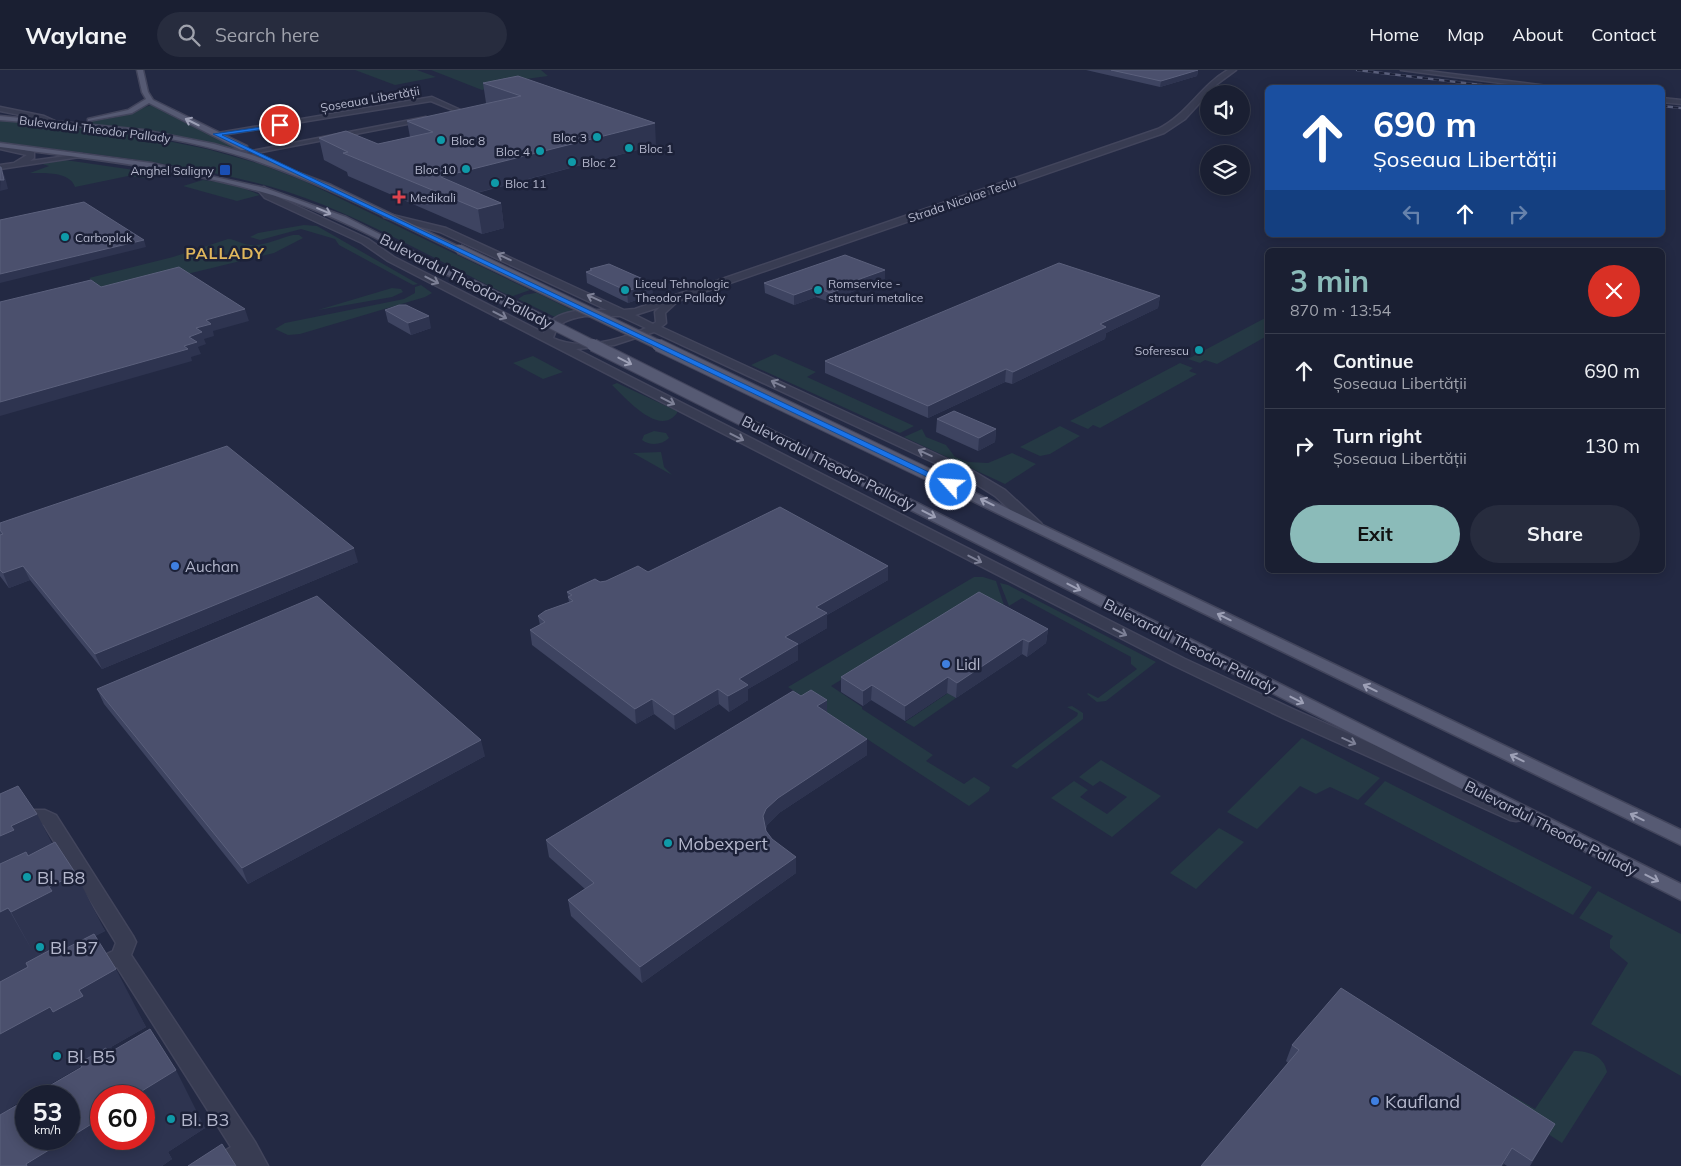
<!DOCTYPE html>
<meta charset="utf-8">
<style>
body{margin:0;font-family:Mulish,sans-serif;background:#272c3e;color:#f1f3f6;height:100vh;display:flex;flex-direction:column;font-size:19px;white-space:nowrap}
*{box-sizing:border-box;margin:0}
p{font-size:16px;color:#9fa2ac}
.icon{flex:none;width:28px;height:28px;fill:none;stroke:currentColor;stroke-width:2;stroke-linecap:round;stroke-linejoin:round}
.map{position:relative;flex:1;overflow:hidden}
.drawer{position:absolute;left:1265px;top:178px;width:400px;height:325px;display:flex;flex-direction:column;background:#1a1f32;border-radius:8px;box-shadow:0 2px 12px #0003,0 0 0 1px #383d4d}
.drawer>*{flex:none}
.guide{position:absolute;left:1265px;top:15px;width:400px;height:152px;border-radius:8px;box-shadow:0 2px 12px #0003,0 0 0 1px #383d4d;background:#1a4fa0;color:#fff;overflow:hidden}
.buttons{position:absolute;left:1200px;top:15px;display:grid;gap:10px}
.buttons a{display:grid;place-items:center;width:50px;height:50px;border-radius:50%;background:#1a1f32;box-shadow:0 2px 12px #0003,0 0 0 1px #383d4d;font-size:25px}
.speed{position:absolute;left:15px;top:1015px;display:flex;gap:10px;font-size:25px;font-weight:700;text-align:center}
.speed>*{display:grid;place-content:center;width:65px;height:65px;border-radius:50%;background:#1a1f32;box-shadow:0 2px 12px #0003,0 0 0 1px #383d4d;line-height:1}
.speed small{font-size:12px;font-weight:400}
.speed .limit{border:8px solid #d22;background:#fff;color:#111}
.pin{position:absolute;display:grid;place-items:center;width:42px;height:42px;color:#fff;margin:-21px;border:2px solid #fff;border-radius:50%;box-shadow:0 1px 5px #0007}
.me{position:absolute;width:55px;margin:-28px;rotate:296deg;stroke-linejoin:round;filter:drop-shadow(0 0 4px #0008)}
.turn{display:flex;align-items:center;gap:18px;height:105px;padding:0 25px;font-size:22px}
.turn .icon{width:65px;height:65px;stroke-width:2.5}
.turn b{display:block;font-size:35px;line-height:42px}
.lanes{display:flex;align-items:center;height:48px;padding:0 25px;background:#0003;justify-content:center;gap:25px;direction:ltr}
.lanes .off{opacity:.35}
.round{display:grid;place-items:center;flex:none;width:52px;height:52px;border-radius:26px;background:#272c3e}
.head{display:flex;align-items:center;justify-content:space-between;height:85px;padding:0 25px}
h1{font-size:30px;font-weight:700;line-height:38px;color:#8bbbb9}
.primary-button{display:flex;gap:10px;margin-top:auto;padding:10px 25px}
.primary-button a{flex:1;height:58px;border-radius:30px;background:#8bbbb9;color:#111;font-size:20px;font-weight:700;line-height:58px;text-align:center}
.primary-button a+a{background:#272c3e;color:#f1f3f6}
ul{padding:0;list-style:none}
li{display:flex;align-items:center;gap:15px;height:75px;padding:0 25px;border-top:1px solid #383d4d}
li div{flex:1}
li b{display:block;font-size:19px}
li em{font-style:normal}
header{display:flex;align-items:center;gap:30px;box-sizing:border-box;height:70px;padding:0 25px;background:#1a1f32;border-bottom:1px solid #383d4d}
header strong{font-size:24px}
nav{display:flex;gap:28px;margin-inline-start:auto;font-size:18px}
.search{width:350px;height:45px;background:#272c3e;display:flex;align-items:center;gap:12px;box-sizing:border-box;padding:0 18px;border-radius:28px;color:#9fa2ac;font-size:19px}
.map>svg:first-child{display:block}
.green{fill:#253944}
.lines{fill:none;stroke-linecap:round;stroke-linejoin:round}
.minor-casing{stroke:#42455c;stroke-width:3}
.major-casing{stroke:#42455c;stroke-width:3}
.minor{fill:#383c52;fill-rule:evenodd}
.major{fill:#565a73;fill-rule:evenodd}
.rail-casing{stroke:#595e7a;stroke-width:2.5}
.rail{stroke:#1c2138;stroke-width:2;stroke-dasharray:5.5;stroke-linecap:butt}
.major-bridge-far1-casing{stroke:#42455c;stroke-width:11;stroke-linecap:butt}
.major-bridge-casing{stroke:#42455c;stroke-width:14;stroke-linecap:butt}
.major-bridge-far1{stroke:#565a73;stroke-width:9}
.major-bridge{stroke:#565a73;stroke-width:12}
.wall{fill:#3e4461;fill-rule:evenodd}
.shaded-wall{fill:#2e3450}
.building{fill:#4b506d;stroke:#5b607c}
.oneway{stroke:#9da0b6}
.oneway2{stroke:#7d8096}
.route{fill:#1a73e8;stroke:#114b97}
.culture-dot{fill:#0f9aa8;stroke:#1c2138;stroke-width:2}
.transit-dot{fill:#1a4fb4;stroke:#1c2138;stroke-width:2}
.health-dot{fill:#e0444e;stroke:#1c2138;stroke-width:2}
.shop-dot{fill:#3f7fe0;stroke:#1c2138;stroke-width:2}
.labels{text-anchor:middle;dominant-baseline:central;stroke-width:5;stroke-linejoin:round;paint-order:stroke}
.far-street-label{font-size:12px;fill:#b5b8cd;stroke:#1c2138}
.far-poi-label{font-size:12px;fill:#b5b8cd;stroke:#1c2138;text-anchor:start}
.street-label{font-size:15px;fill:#b5b8cd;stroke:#1c2138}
.poi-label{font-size:15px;fill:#b5b8cd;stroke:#1c2138;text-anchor:start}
.far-district-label{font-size:16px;font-weight:bold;letter-spacing:1px;fill:#e0b75c;stroke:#1c2138}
.near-poi-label{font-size:18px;fill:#b5b8cd;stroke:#1c2138;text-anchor:start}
</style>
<header>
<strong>Waylane</strong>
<div class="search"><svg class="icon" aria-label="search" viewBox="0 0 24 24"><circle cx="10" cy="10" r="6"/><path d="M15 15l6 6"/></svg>Search here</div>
<nav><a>Home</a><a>Map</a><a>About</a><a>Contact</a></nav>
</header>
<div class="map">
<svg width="1681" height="1096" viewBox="0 0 1681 1096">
<rect width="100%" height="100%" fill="#232943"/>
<path class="green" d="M355,0H417L436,7L395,15Z
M431,0H541L548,6L511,11L482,20Z
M151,35L253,85L157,64L80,53L117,47Z
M0,50L73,56L148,67L207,79L260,94L304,111L530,220L513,226L508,225C437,191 362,146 288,122C195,93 96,85 0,72Z
M65,90L162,104V105L150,109L128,106L75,117C70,101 43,103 30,103L49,96L39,93Z
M203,110L233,114L260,125L237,131L183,116Z
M304,155L317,156L418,214L413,215L339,175L335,169L301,159L260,170L250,167L258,163Z
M293,165H299L303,168L274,183L109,223L89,208L173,187L228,169C236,169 242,175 251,175C266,176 279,168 293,165Z
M421,215L432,223L425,227L300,264L288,265L275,259L285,253L404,229L415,223V217Z
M392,218L401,219L403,222L392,227L318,240Z
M535,223H537L574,241L557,248L518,229L524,225Z
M1267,247V266L1217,294L1205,290L1200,293L1188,289Z
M775,284L816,302L807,307L914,356L900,363L751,295Z
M533,286L563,302L543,309L513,293Z
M1180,293L1193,298L1189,301L1197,304L1100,358L1093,355L1088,359L1070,351Z
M617,313L677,341V343C659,368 625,327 612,315Z
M1060,356L1080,366L1050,384L1040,386L1020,377Z
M922,359L926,367L946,375L955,387L968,392L988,393L1012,383L1036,394L1005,414L904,367Z
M654,361L666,363L669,368C662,375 650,376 642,370L644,365Z
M661,382L664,397L672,405L633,383Z
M974,507H983L996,511L1005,538L844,608L831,616L862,637V639L933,685L926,691L964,714L974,707L990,717L989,721L969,736L788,617Z
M1000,513L1008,515L1156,592L1106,631L1097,632L1087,624L1088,623L1098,628L1137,599L1131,594V587L1022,528L1009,536Z
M948,623L956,628L914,657L905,652Z
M1072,636L1083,643V649L1017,699L1011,696L1077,646L1078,643L1067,637Z
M1302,668L1380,708L1358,730L1330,717L1316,724L1300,716L1257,759L1227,742Z
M1101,690L1161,726L1112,767L1051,728L1074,711L1088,720L1080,727L1107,744L1127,727L1100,711L1093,716L1079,707Z
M1385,711L1592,817L1573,845L1364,734Z
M1219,758L1244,772L1196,819L1170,803Z
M1598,821L1681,864V1006L1591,954L1628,893L1610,878V870L1613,866L1579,848Z
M1574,981C1589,981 1604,986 1607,1002L1562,1073L1506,1037L1513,1026L1535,1039Z"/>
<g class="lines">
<g class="minor-casing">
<path id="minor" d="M1228,0H1236L1217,14L1185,49L1164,63L678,231L665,243L666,253L661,257L973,401L1005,420L1041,453L1043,456L1041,459H1031L995,426L965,407L654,262L614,275L576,279L1185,589L1295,640L1522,740L1525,745L1522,750L1516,751L1510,750L1283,648L1173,595L388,191L362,173L265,128L257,119L264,117L271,124L368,169L394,187L544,263C551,238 586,240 607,240L440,162L384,147V143L446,158L624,240L635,239L1158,59C1187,45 1201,15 1228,0ZM660,237L655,242L656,252L653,254L635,245ZM585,246H620L646,258C620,270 580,281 553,268C558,251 569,249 585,246Z
M1401,0H1420L1563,18H1539Z
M432,27L465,42L460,43L431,31L216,66L212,64Z
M1662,28L1681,30V34L1662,32Z
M0,37L44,46L55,51L51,53L40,49L0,41Z
M426,47L428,50L251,84L247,82Z
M0,75L34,82V88L30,91L82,84L86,86L0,99V95L14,93L27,85L0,79Z
M35,740H45L56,745L133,866L136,872L131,885L255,1072L268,1096H210L214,1088L231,1077L117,897L94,908L87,906L84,900L87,894L113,881L116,873L44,755L37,752L0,769V754Z"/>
</g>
<g class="major-casing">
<path id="major" d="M137,0H143L148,22L153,30L247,76V80H241L149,33L132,43L88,51V49L128,40L146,29L142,22Z
M0,46L143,60L214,74L252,85L331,115L464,179L456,181C387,148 320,112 247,88C168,63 83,56 0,50Z
M0,73L151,93L265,118L346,147L477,214L469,216C411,187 355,154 294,132C199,100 99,90 0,77Z
M745,347L1681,814V830L741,354L739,351Z
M969,420L1681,760V775L964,427L962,424Z"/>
</g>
<use href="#minor" class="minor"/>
<use href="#major" class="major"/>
<g class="rail-casing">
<path id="rail" d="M1357,0L1506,18
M1662,36L1681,38"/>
</g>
<use href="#rail" class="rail"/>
<g class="major-bridge-far1-casing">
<path id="major-bridge-far1" d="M459,179L661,276
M472,214L595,276"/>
</g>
<g class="major-bridge-casing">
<path id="major-bridge" d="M593,275L745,351
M658,275L969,424"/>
</g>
<use href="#major-bridge-far1" class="major-bridge-far1"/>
<use href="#major-bridge" class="major-bridge"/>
</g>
<path class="wall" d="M1086,0H1198L1197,6L1160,17Z
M518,6L656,75L477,123L501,133L504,158L482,164L348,106L347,102L324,90L319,68L378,74L410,67L407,51L487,34L486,33L483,13Z
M590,199L653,224L628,233L587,213L586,202L591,201Z
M885,209L849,223V225L830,232L816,227L794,235L765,223L764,213Z
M1160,226L1158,238L1106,263L1105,269L1012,314L1005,312L928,348L825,303V291Z
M385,240L431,258L411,265L388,252Z
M937,349L996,359L995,372L978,381L936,362Z
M0,453L358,492L102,599L30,510L9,518L0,506Z
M888,496V510L827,545V558L798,575V590L748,619V630L729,642L719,634L675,660L654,644L636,654L532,575L530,560L540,555L538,546L569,532L567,522L600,512L606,511L648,502Z
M1048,559L1046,573L1027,587L1022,584L956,628L947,623L905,651L871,630L863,636L841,622V607Z
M97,619L485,686L248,814L104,634Z
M801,626L827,630V643L867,669V685L779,743L767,755L766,759V761L796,803L642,913L571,846L568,830L585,819L549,787L546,770Z
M0,724L52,774L105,861L95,866L146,957L111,977L113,981L205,1058L168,1082L172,1089L162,1096H0ZM81,996L82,998L11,1038V1037ZM101,1026L144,1069H101Z
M1292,975L1555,1054L1530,1096H1507L1504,1094L1502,1096H1201L1288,993L1286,991Z"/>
<path class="shaded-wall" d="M1198,0L1197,6L1160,17L1161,11Z
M655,53L656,75L453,129L441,107Z
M1,97L5,107L8,119L0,121Z
M501,133L504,158L482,164L478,139Z
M144,170L146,177L0,213V204Z
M885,200V209L849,223V225L830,232V223L846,214Z
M652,213L653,224L628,233L627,221Z
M816,217V227L794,235V225Z
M1160,226L1158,238L1106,263L1105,269L1012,314L1013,302L1100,254Z
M245,239L249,251L213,261L214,266L204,269L206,274L198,277L201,284L191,287L192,291L0,346V332L184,276L189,267L196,258L206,250Z
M429,246L431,258L411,265L408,253Z
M1006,299L1005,312L928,348V336Z
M996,359L995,372L978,381L979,368Z
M354,478L358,492L102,599L95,584Z
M23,496L30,510L9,518L3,503Z
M888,496V510L827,545V558L798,575V590L748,619V630L729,642L728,626L739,609L785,567L816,537Z
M1048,559L1046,573L1027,587L1029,572Z
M1023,569L1022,584L956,628L957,613Z
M948,607L947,623L905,651V636Z
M872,615L871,630L863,636V621Z
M718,619L719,634L675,660L674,645Z
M652,629L654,644L636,654L635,639Z
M827,630V645L817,636Z
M867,669V685L779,743L767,755L764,762L763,746L766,739L778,728Z
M481,670L485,686L248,814L242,798Z
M37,744L66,801L0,824V766L11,756Z
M796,787V803L642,913L640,897Z
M76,804L105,861L80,874L43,900L11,842L49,817Z
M8,838L41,896L31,901L0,923V842Z
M116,899L146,957L111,977L114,984L86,1000L53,942L79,920Z
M50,937L84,995L29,1026H26V1028L11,1037L13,1042L0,1050V964Z
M176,1000L205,1058L168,1082L172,1089L162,1096H136L121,1069H144V1026H138L137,1024Z
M101,1048V1069H121L136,1096H27L26,1094L67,1069H69V1068Z
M1555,1054L1546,1070L1529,1096L1532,1091Z
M1512,1078L1502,1096H1501Z"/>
<path class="building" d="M1111,0H1198L1161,11Z
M518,6L655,53L441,107L501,133L478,139L343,83L348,82L319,68L346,61L378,74L433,62L407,51L521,26L483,13Z
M0,97H1L4,110H0Z
M84,132L144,170L0,204V150Z
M845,185L885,200L846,214L849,216L830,223L816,217L794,225L764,213Z
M1059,193L1160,226L1100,254L1106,257L1013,302L1006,299L928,336L825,291Z
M609,194L652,213L627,221L586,202L592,200L590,199Z
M179,197L245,239L206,250L211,254L196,258L202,262L189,267L197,272L184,276L188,279L0,332V232L91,210L101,217Z
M399,235H406L429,246L408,253L385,240Z
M954,341L996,359L979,368L937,349Z
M227,376L354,478L95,584L23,496L3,503L0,500V465L3,464L0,460V453Z
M780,437L888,496L816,537L827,543L785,567L798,574L739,609L748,615L728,626L718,619L674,645L652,629L635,639L530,560L545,552L538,546L545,541L573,531L568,527L572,525L567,522L595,509L600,512L606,511L638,496L648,502Z
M979,522L1048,559L1029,572L1023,569L957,613L948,607L905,636L872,615L863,621L841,607Z
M317,526L481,670L242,798L97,619Z
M811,620L827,630L817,636L867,669L778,728L766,739L763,746L766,761L772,769L796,787L640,897L568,830L594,813L546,770L793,621L801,626Z
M18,716L37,744L11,756L14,760L0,766V724Z
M55,772L76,804L49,817L52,821L11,842L8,838L0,842V794L26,782L28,786Z
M94,864L116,899L79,920L83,926L53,942L50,937L0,964V912L28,897L26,893L52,879L55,884Z
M1341,918L1555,1054L1532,1091L1512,1078L1501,1096H1201L1299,980L1292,975Z
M150,959L176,1000L137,1024L138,1026H101V1048L69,1068V1026H32L82,997L79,993L106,978L109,983Z
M26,1030V1069H67L26,1094L27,1096H0V1045Z
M222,1074L236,1096H188Z"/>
<defs><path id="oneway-shaft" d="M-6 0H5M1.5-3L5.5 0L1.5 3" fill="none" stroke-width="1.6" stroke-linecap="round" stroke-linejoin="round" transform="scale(1.25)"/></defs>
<g class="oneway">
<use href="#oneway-shaft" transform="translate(192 52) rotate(-154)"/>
<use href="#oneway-shaft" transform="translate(324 141) rotate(23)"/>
<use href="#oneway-shaft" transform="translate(625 291) rotate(27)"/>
<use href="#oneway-shaft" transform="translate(987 432) rotate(-154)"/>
<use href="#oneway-shaft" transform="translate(929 444) rotate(27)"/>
<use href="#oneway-shaft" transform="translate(1074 517) rotate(27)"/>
<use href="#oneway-shaft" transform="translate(1224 547) rotate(-154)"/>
<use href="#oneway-shaft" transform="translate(1370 618) rotate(-154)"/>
<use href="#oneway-shaft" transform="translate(1297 630) rotate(27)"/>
<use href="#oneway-shaft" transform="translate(1517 688) rotate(-154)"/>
<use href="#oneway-shaft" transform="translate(1637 747) rotate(-154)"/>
<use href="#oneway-shaft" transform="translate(1652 808) rotate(27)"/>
</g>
<g class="oneway2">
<use href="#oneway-shaft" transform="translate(504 187) rotate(-155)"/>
<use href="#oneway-shaft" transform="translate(432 210) rotate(27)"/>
<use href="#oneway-shaft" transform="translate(594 228) rotate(-156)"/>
<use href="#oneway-shaft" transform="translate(500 245) rotate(27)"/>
<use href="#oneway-shaft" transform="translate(778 314) rotate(-155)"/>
<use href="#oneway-shaft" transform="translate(668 331) rotate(27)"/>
<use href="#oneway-shaft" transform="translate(737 367) rotate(27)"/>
<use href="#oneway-shaft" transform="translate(925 383) rotate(-155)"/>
<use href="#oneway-shaft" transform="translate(975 489) rotate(27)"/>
<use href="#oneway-shaft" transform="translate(1120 562) rotate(27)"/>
<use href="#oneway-shaft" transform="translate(1349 671) rotate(24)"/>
</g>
<path class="route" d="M282,54L280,57L222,65L956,415L948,417L213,64Z"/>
<g class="culture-dot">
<circle cx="597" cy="67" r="5"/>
<circle cx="441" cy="70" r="5"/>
<circle cx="629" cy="78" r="5"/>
<circle cx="540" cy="81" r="5"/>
<circle cx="572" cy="92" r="5"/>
<circle cx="466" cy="99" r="5"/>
<circle cx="495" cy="113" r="5"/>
<circle cx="65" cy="167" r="5"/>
<circle cx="625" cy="220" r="5"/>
<circle cx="818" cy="220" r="5"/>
<circle cx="1199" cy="280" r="5"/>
<circle cx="668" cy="773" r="5"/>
<circle cx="27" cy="807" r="5"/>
<circle cx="40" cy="877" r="5"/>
<circle cx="57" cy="986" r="5"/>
<circle cx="171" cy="1049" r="5"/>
</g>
<rect class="transit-dot" x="219" y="94" width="12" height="12" rx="2.5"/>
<path class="health-dot" d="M396.5 119.5h5v5h5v5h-5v5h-5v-5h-5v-5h5z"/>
<g class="shop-dot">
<circle cx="175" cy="496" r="5"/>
<circle cx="946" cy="594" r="5"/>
<circle cx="1375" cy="1031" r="5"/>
</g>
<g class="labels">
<g class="far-street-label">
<text transform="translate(370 29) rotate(-10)">Șoseaua Libertății</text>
<text transform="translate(95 59) rotate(7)">Bulevardul Theodor Pallady</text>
<text transform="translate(962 130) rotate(-19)">Strada Nicolae Teclu</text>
</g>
<g class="far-poi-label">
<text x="587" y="67" text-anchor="end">Bloc 3</text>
<text x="451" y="70">Bloc 8</text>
<text x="639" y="78">Bloc 1</text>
<text x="530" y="81" text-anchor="end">Bloc 4</text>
<text x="582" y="92">Bloc 2</text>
<text x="456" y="99" text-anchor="end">Bloc 10</text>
<text x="214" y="100" text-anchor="end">Anghel Saligny</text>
<text x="505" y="113">Bloc 11</text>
<text x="410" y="127">Medikali</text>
<text x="75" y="167">Carboplak</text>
<text x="635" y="213">Liceul Tehnologic<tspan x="635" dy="14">Theodor Pallady</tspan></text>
<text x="828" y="213">Romservice -<tspan x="828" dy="14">structuri metalice</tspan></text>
<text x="1189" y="280" text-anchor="end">Soferescu</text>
</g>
<g class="street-label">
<text transform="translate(466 211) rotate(27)">Bulevardul Theodor Pallady</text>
<text transform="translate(828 393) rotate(27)">Bulevardul Theodor Pallady</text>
<text transform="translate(1190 576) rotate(27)">Bulevardul Theodor Pallady</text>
<text transform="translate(1551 758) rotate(27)">Bulevardul Theodor Pallady</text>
</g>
<g class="poi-label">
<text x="185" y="496">Auchan</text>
<text x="956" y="594">Lidl</text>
</g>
<g class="far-district-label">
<text x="225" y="183">PALLADY</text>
</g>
<g class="near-poi-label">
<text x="678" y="773">Mobexpert</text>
<text x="37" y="807">Bl. B8</text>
<text x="50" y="877">Bl. B7</text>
<text x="67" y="986">Bl. B5</text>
<text x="1385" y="1031">Kaufland</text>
<text x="181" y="1049">Bl. B3</text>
</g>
</g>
</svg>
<div class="buttons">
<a><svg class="icon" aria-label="sound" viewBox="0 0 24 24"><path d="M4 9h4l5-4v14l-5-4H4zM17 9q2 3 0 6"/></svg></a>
<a><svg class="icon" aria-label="layers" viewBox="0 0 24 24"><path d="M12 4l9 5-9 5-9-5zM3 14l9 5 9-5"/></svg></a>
</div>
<div class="speed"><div>53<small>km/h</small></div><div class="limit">60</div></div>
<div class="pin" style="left:280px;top:55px;background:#d93025"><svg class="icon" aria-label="arrive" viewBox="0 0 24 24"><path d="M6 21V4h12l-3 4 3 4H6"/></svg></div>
<svg class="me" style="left:951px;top:415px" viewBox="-20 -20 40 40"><circle r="17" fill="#1a73e8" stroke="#fff" stroke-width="3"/><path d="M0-11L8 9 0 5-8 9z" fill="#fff"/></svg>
<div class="guide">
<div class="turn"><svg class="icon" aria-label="ahead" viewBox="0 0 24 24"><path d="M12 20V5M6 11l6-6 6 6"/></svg><div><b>690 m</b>Șoseaua Libertății</div></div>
<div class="lanes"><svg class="icon off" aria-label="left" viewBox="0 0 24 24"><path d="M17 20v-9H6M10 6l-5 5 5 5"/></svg><svg class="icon" aria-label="ahead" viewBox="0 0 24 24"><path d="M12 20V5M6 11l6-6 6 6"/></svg><svg class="icon off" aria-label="right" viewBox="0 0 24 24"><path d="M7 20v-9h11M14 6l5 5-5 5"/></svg></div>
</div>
<section class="drawer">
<div class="head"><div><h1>3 min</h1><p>870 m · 13:54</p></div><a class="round" style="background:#d93025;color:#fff"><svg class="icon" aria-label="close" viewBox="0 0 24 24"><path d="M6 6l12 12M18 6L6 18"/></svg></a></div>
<ul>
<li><svg class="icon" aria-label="ahead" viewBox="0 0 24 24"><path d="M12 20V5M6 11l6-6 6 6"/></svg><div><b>Continue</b><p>Șoseaua Libertății</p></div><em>690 m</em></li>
<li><svg class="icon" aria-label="right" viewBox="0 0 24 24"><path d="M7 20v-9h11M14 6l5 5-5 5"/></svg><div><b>Turn right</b><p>Șoseaua Libertății</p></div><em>130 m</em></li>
</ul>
<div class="primary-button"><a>Exit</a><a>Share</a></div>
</section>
</div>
